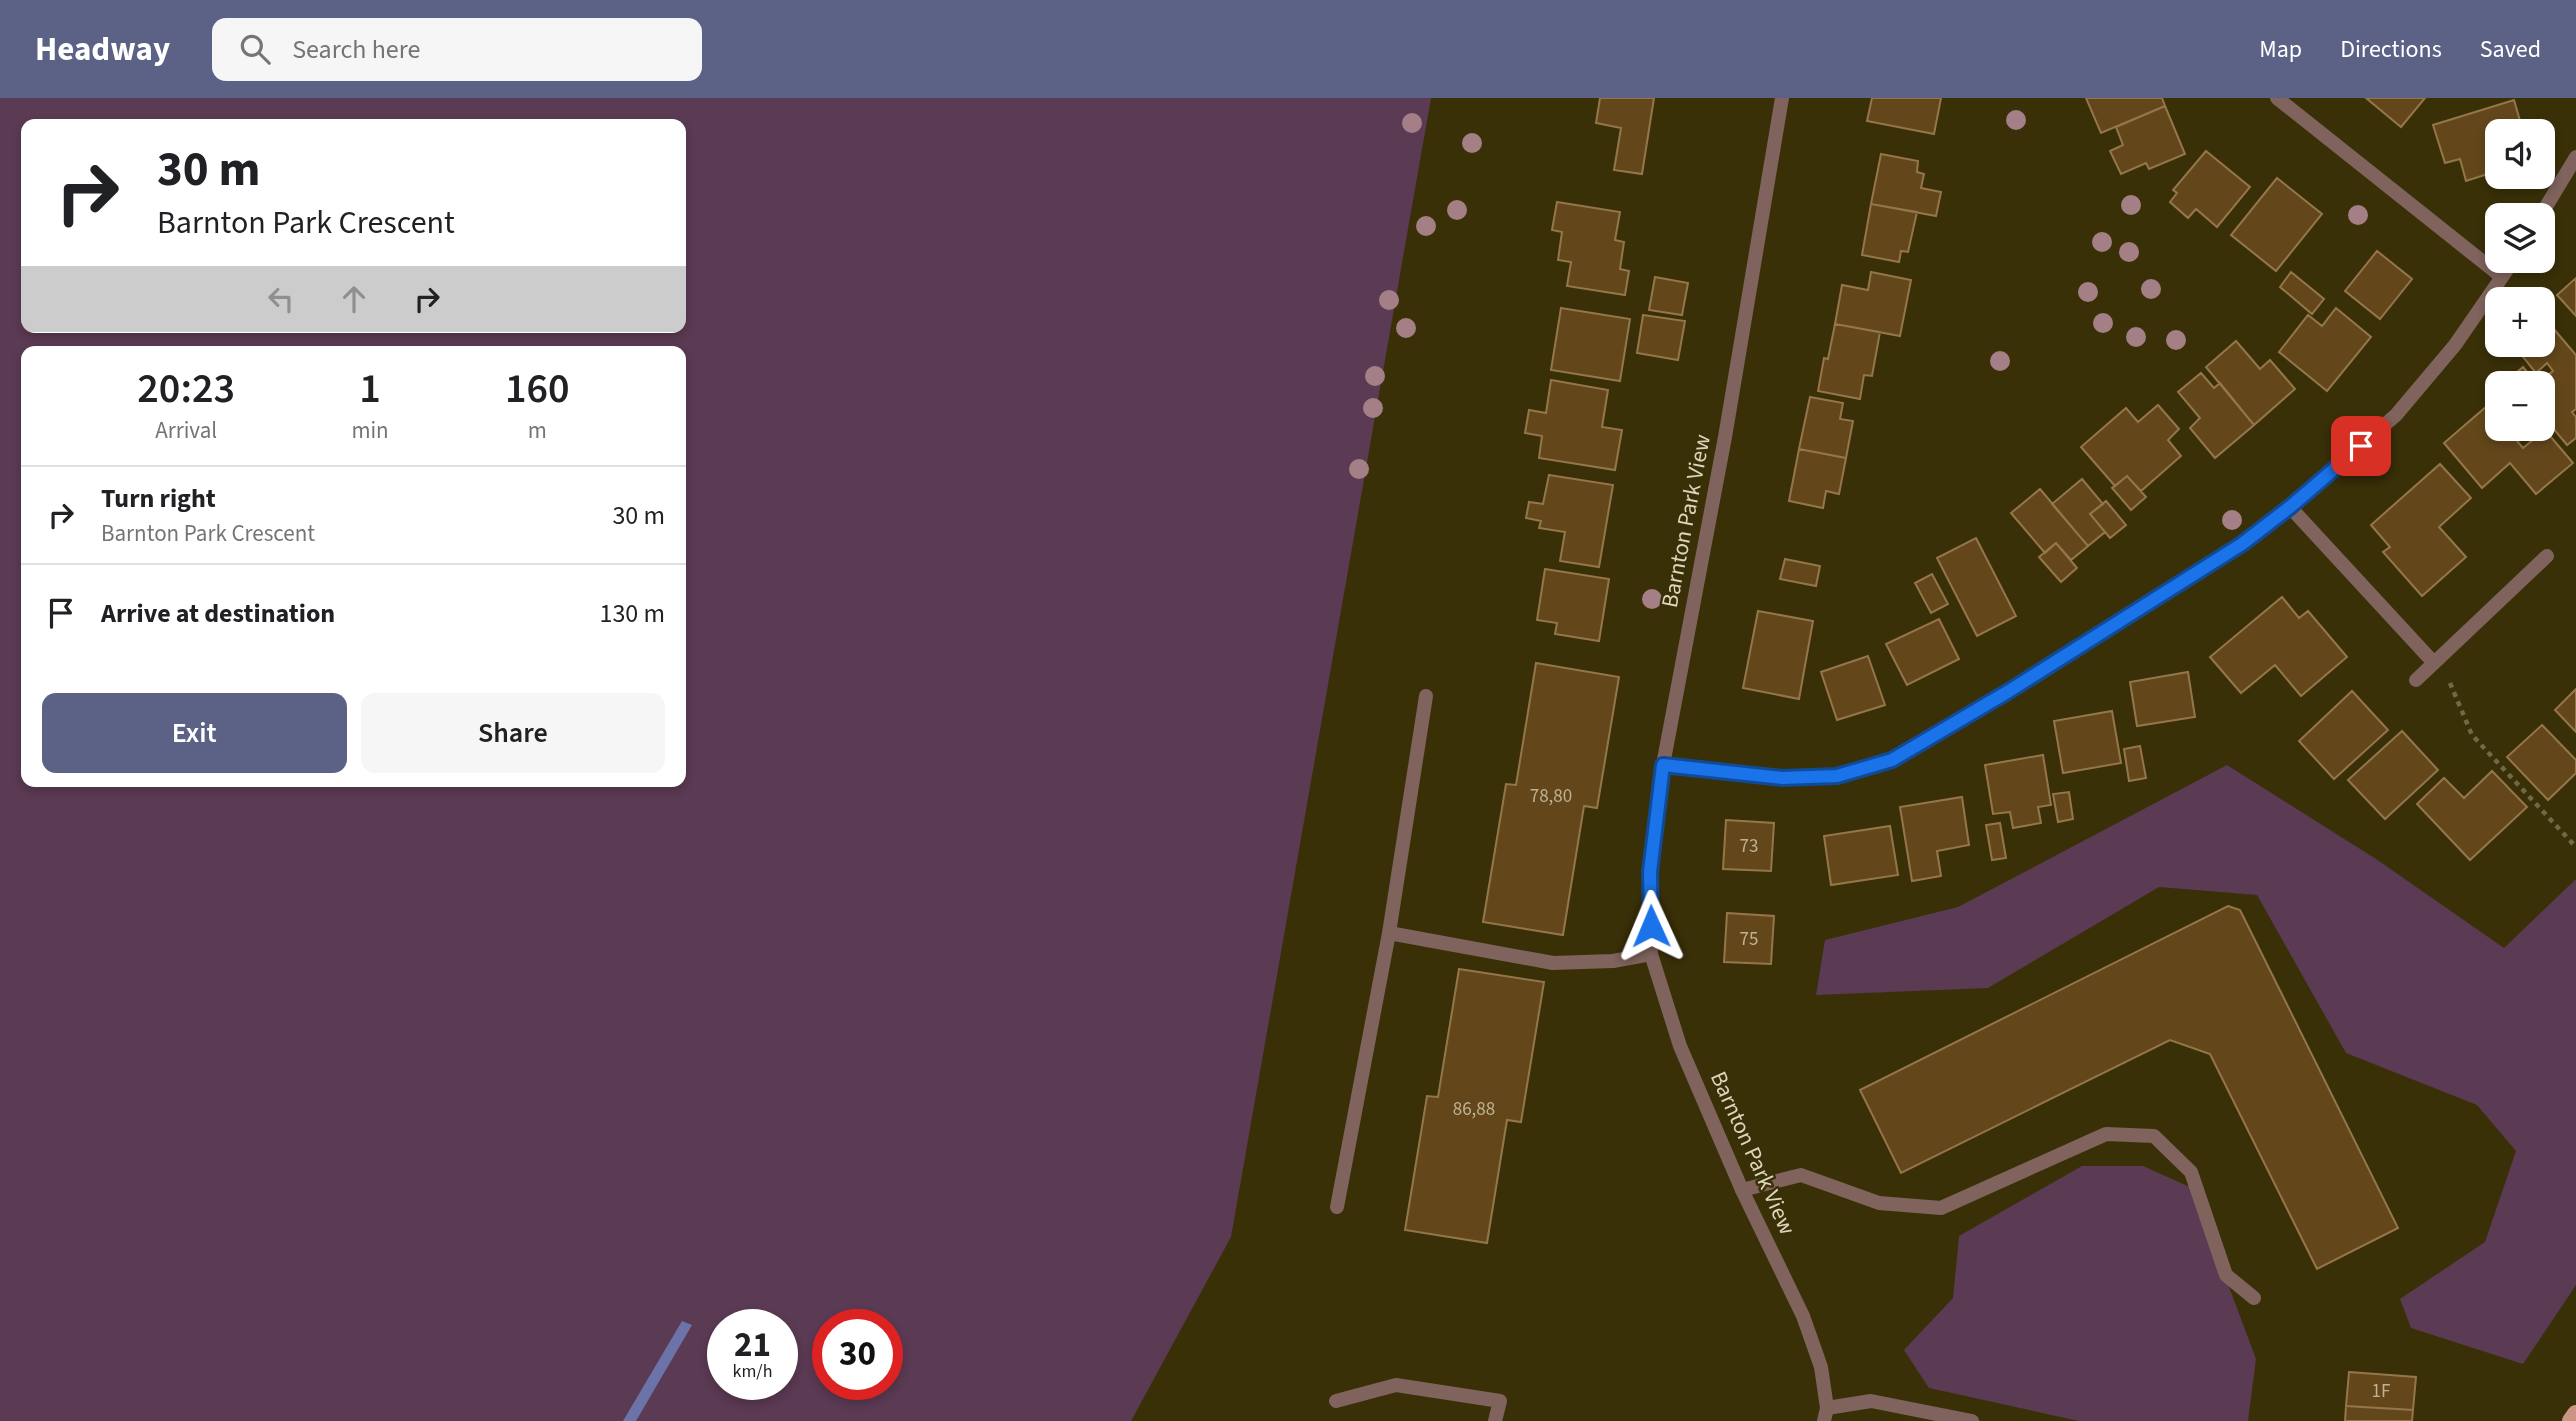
<!DOCTYPE html>
<meta charset="utf-8">
<style>
body{margin:0;font-family:"Source Sans 3",sans-serif;background:#f6f6f6;color:#202124;height:100vh;display:flex;flex-direction:column;font-size:26px;white-space:nowrap}
*{box-sizing:border-box;margin:0}
p{font-size:23px;color:#757577}
.icon{flex:none;width:38px;height:38px;fill:none;stroke:currentColor;stroke-width:2;stroke-linecap:round;stroke-linejoin:round}
.map{position:relative;flex:1;overflow:hidden}
.details{position:absolute;left:21px;top:248px;width:665px;height:441px;display:flex;flex-direction:column;background:#fff;border-radius:14px;box-shadow:0 4px 10px #0003}
.details>*{flex:none}
.banner{position:absolute;left:21px;top:21px;width:665px;height:214px;border-radius:14px;box-shadow:0 4px 10px #0003;background:#fff;color:#202124;overflow:hidden}
.controls{position:absolute;left:2485px;top:21px;display:grid;gap:14px}
.controls a{display:grid;place-items:center;width:70px;height:70px;border-radius:14px;background:#fff;box-shadow:0 4px 10px #0003;font-size:35px}
.speed{position:absolute;left:707px;top:1211px;display:flex;gap:14px;font-size:35px;font-weight:700;text-align:center}
.speed>*{display:grid;place-content:center;width:91px;height:91px;border-radius:50%;background:#fff;box-shadow:0 4px 10px #0003;line-height:1}
.speed small{font-size:18px;font-weight:400}
.speed .limit{border:10px solid #d22;background:#fff;color:#111}
.pin{position:absolute;display:grid;place-items:center;width:60px;height:60px;color:#fff;margin:-30px;border-radius:14px;box-shadow:0 4px 10px #0006}
.me{position:absolute;width:77px;margin:-38px;rotate:359deg;stroke-linejoin:round;filter:drop-shadow(0 0 5px #0008)}
.turn{display:flex;align-items:center;gap:24px;height:147px;padding:0 21px;font-size:32px}
.turn .icon{width:91px;height:91px;stroke-width:2.5}
.turn b{display:block;font-size:49px;line-height:60px}
.lanes{display:flex;align-items:center;height:66px;padding:0 21px;background:#0003;justify-content:center;gap:35px;direction:ltr}
.lanes .off{opacity:.35}
.eta{display:flex;justify-content:space-evenly;align-items:center;height:119px;text-align:center}
.eta b{font-size:42px;font-weight:600;line-height:49px}
.button{display:flex;gap:14px;margin-top:auto;padding:14px 21px}
.button a{flex:1;height:80px;border-radius:14px;background:#5c6285;color:#fff;font-size:28px;font-weight:600;line-height:80px;text-align:center}
.button a+a{background:#f6f6f6;color:#202124}
ul{padding:0;list-style:none}
li{display:flex;align-items:center;gap:21px;height:98px;padding:0 21px;border-top:2px solid #e0e0e0}
li div{flex:1}
li b{display:block;font-size:26px}
li em{font-style:normal}
header{display:flex;align-items:center;gap:42px;box-sizing:border-box;height:98px;padding:0 35px;background:#5c6285;color:#fff}
header strong{font-size:33px}
nav{display:flex;gap:38px;margin-inline-start:auto;font-size:24px}
.search{width:490px;height:63px;background:#f6f6f6;display:flex;align-items:center;gap:18px;box-sizing:border-box;padding:0 24px;border-radius:14px;color:#757577;font-size:26px}
.map>svg:first-child{display:block}
.green{fill:#5b3a53;fill-rule:evenodd}
.water{fill:#6b73a9}
.building{fill:#63471b;stroke:#94764a;stroke-width:2}
.lines{fill:none;stroke-linecap:round;stroke-linejoin:round}
.path{stroke:#716945;stroke-width:4.5;stroke-dasharray:5 5;stroke-linecap:butt}
.service{stroke:#7f635c;stroke-width:14}
.minor{stroke:#7f635c;stroke-width:14}
.primary{stroke:#cb9485;stroke-width:18}
.tree{fill:#a47f85}
.route-casing{stroke:#114b97;stroke-width:18}
.route{stroke:#1a73e8;stroke-width:12}
.labels{text-anchor:middle;dominant-baseline:central;stroke-width:5;stroke-linejoin:round;paint-order:stroke}
.number-label{font-size:19px;fill:#beb294}
.street-label{font-size:23px;fill:#dcd6bc;stroke:#393008}
</style>
<header>
<strong>Headway</strong>
<div class="search"><svg class="icon" aria-label="search" viewBox="0 0 24 24"><circle cx="10" cy="10" r="6"/><path d="M15 15l6 6"/></svg>Search here</div>
<nav><a>Map</a><a>Directions</a><a>Saved</a></nav>
</header>
<div class="map">
<svg width="2576" height="1323" viewBox="0 0 2576 1323">
<rect width="100%" height="100%" fill="#393008"/>
<path class="green" d="M0,0H1431L1231,1139L1131,1323H0ZM26,26H681V229H26ZM26,254H681V684H26ZM723,1227H782V1286H723ZM828,1227H887V1286H828Z
M2227,667L2376,761L2504,850L2576,781V1187L2523,1266L2411,1230L2400,1201L2485,1144L2516,1053L2477,1007L2346,955L2257,797L2159,789L1988,890L1816,897L1825,842L1958,809Z
M2082,1068H2143L2192,1090L2256,1261L2248,1323H2079L1929,1290L1904,1252L1953,1200L1959,1138Z"/>
<path class="water" d="M682,1223L692,1227L636,1323H623Z"/>
<path class="building" d="M1600,0H1654L1642,76L1614,72L1621,30L1596,25Z
M1872,0H1941L1934,36L1867,23Z
M2086,0H2162L2165,8L2101,35Z
M2366,0H2425L2401,29Z
M2514,2L2523,33H2497V73L2466,83L2460,61L2445,65L2433,27Z
M2165,8L2185,56L2149,71L2146,65L2121,76L2110,53L2123,47L2116,29Z
M2206,53L2250,89L2217,129L2196,111L2188,120L2170,104L2177,95L2173,92Z
M1881,56L1918,63L1917,74L1924,76L1921,90L1941,94L1936,118L1871,106Z
M2277,80L2322,116L2276,173L2231,137Z
M1557,104L1620,114L1615,142L1624,144L1620,171L1629,173L1625,197L1567,188L1571,164L1558,162L1562,134L1552,132Z
M1871,106L1917,114L1908,154L1901,153L1899,164L1862,157Z
M2377,153L2412,181L2380,221L2345,193Z
M1871,174L1911,182L1900,238L1835,226L1842,187L1868,192Z
M2291,174L2324,201L2312,216L2280,189Z
M1655,179L1688,185L1682,217L1649,212Z
M2576,180V218L2557,197Z
M1561,210L1630,221L1620,283L1551,272Z
M2336,210L2371,239L2327,293L2279,254L2308,217L2322,228Z
M1643,217L1685,223L1678,262L1637,255Z
M2547,223L2576,257V311L2572,314L2576,319V340L2567,347L2543,318L2545,295L2543,285H2537L2553,273L2547,265L2536,275L2516,250L2519,247H2543V227Z
M1835,226L1880,234L1872,278L1864,277L1860,301L1818,293L1824,260L1828,261Z
M2236,243L2260,271L2270,262L2295,291L2254,327L2206,269Z
M2523,269L2536,285H2515L2510,280Z
M2201,275L2214,290L2220,285L2254,327L2215,360L2190,330L2200,320L2178,294Z
M1551,282L1608,292L1602,329L1622,332L1615,372L1539,360L1542,338L1525,335L1529,312L1546,315Z
M1810,299L1843,305L1840,321L1853,323L1846,360L1799,351Z
M2158,307L2179,331L2168,342L2181,358L2141,393L2127,378L2115,388L2081,349L2126,310L2138,324Z
M2487,308L2497,320V331H2507L2523,350L2545,332L2573,365L2536,396L2510,365L2482,390L2444,345Z
M1799,351L1846,360L1839,396L1826,393L1823,410L1789,403Z
M2440,366L2471,400L2439,429L2466,459L2422,498L2383,454L2390,449L2371,427Z
M1549,377L1613,387L1599,469L1560,463L1565,434L1539,430L1541,423L1526,420L1529,404L1543,406Z
M2127,378L2146,399L2131,412L2112,390Z
M2082,381L2103,406L2090,416L2105,434L2088,448L2052,406Z
M2040,391L2088,448L2071,462L2056,445L2045,455L2011,415Z
M2106,403L2126,427L2110,440L2090,416Z
M1976,440L2016,518L1977,538L1937,460Z
M2056,445L2077,470L2061,484L2039,459Z
M1785,461L1820,468L1816,488L1780,481Z
M1545,471L1609,481L1599,543L1555,536L1557,525L1537,522Z
M1932,476L1948,506L1931,515L1915,485Z
M2282,499L2299,520L2308,513L2347,559L2301,598L2275,567L2241,595L2210,559Z
M1758,513L1813,523L1799,601L1743,590Z
M1939,521L1959,561L1907,587L1886,546Z
M1868,558L1885,607L1837,622L1821,574Z
M1536,565L1619,579L1597,710L1584,708L1563,837L1483,824L1506,686L1516,687Z
M2188,574L2195,619L2137,628L2130,584Z
M2576,591V634L2555,612Z
M2352,593L2388,632L2334,681L2299,643Z
M2112,613L2121,665L2063,675L2054,623Z
M2542,627L2576,662V675L2548,702L2507,659Z
M2402,633L2438,672L2385,721L2348,682Z
M2140,648L2146,680L2129,683L2124,651Z
M2043,657L2051,707L2038,709L2041,725L2013,730L2010,714L1993,716L1985,667Z
M2492,673L2527,709L2470,762L2417,706L2444,680L2464,700Z
M2069,694L2073,721L2058,724L2053,696Z
M1962,699L1969,747L1937,753L1941,778L1912,783L1900,709Z
M1726,722L1774,725L1771,773L1723,771Z
M2000,725L2006,760L1992,762L1986,727Z
M1890,728L1898,777L1831,787L1824,738Z
M2228,808L2240,812L2398,1130L2317,1171L2210,956L2170,942L1901,1075L1860,992Z
M1727,815L1774,818L1771,866L1724,864Z
M1459,871L1544,884L1521,1024L1507,1022L1487,1145L1405,1132L1427,998L1438,999Z
M2349,1274L2416,1279L2413,1312L2346,1308Z
M2346,1308L2413,1312L2412,1323H2345Z"/>
<g class="lines">
<path class="path" d="M2450,585L2472,637L2576,749"/>
<path class="service" d="M1742,1092L1801,1077L1879,1105L1941,1110L2106,1036L2154,1038L2191,1074L2226,1177L2254,1200
M1336,1303L1396,1287L1500,1303L1495,1323
M1827,1310L1871,1303L1972,1323"/>
<path class="minor" d="M1782,0L1725,339L1663,667L1650,774L1651,856L1680,948L1742,1092L1803,1218L1821,1269L1827,1310L1824,1323
M2277,0L2502,179
M2541,117L2576,59
M2290,409L2434,565L2547,458
M2416,582L2434,565
M1663,667L1782,680L1837,678L1892,662L2009,593L2242,446L2290,409L2396,317L2455,247L2513,163
M1389,835L1553,865L1613,863L1651,856
M1337,1109L1389,835L1426,598"/>
<path class="primary" d="M2571,1323L2576,1316"/>
</g>
<g class="tree">
<circle cx="2016" cy="22" r="10"/>
<circle cx="1412" cy="25" r="10"/>
<circle cx="1472" cy="45" r="10"/>
<circle cx="2131" cy="107" r="10"/>
<circle cx="1457" cy="112" r="10"/>
<circle cx="2358" cy="117" r="10"/>
<circle cx="1426" cy="128" r="10"/>
<circle cx="2102" cy="144" r="10"/>
<circle cx="2129" cy="154" r="10"/>
<circle cx="2151" cy="191" r="10"/>
<circle cx="2088" cy="194" r="10"/>
<circle cx="1389" cy="202" r="10"/>
<circle cx="2103" cy="225" r="10"/>
<circle cx="1406" cy="230" r="10"/>
<circle cx="2136" cy="239" r="10"/>
<circle cx="2176" cy="242" r="10"/>
<circle cx="2000" cy="263" r="10"/>
<circle cx="1375" cy="278" r="10"/>
<circle cx="1373" cy="310" r="10"/>
<circle cx="1359" cy="371" r="10"/>
<circle cx="2232" cy="422" r="10"/>
<circle cx="1652" cy="501" r="10"/>
</g>
<g class="lines">
<g class="route-casing">
<path id="route" d="M1651,828L1650,774L1663,667L1782,680L1837,678L1892,662L2009,593L2242,446L2290,409L2361,348"/>
</g>
<use href="#route" class="route"/>
</g>
<g class="labels">
<g class="number-label">
<text x="1551" y="698">78,80</text>
<text x="1749" y="748">73</text>
<text x="1749" y="841">75</text>
<text x="1474" y="1011">86,88</text>
<text x="2381" y="1293">1F</text>
</g>
<g class="street-label">
<text transform="translate(1686 423) rotate(-79)">Barnton Park View</text>
<text transform="translate(1753 1055) rotate(66)">Barnton Park View</text>
</g>
</g>
</svg>
<div class="controls">
<a><svg class="icon" aria-label="sound" viewBox="0 0 24 24"><path d="M4 9h4l5-4v14l-5-4H4zM17 9q2 3 0 6"/></svg></a>
<a><svg class="icon" aria-label="layers" viewBox="0 0 24 24"><path d="M12 4l9 5-9 5-9-5zM3 14l9 5 9-5"/></svg></a>
<a>+</a>
<a>−</a>
</div>
<div class="speed"><div>21<small>km/h</small></div><div class="limit">30</div></div>
<div class="pin" style="left:2361px;top:348px;background:#d93025"><svg class="icon" aria-label="arrive" viewBox="0 0 24 24"><path d="M6 21V4h12l-3 4 3 4H6"/></svg></div>
<svg class="me" style="left:1651px;top:828px" viewBox="-20 -20 40 40"><path d="M0-17L14 15 0 8-14 15z" fill="#1a73e8" stroke="#fff" stroke-width="4"/></svg>
<div class="banner">
<div class="turn"><svg class="icon" aria-label="right" viewBox="0 0 24 24"><path d="M7 20v-9h11M14 6l5 5-5 5"/></svg><div><b>30 m</b>Barnton Park Crescent</div></div>
<div class="lanes"><svg class="icon off" aria-label="left" viewBox="0 0 24 24"><path d="M17 20v-9H6M10 6l-5 5 5 5"/></svg><svg class="icon off" aria-label="ahead" viewBox="0 0 24 24"><path d="M12 20V5M6 11l6-6 6 6"/></svg><svg class="icon" aria-label="right" viewBox="0 0 24 24"><path d="M7 20v-9h11M14 6l5 5-5 5"/></svg></div>
</div>
<section class="details">
<div class="eta">
<div><b>20:23</b><p>Arrival</p></div>
<div><b>1</b><p>min</p></div>
<div><b>160</b><p>m</p></div>
</div>
<ul>
<li><svg class="icon" aria-label="right" viewBox="0 0 24 24"><path d="M7 20v-9h11M14 6l5 5-5 5"/></svg><div><b>Turn right</b><p>Barnton Park Crescent</p></div><em>30 m</em></li>
<li><svg class="icon" aria-label="arrive" viewBox="0 0 24 24"><path d="M6 21V4h12l-3 4 3 4H6"/></svg><div><b>Arrive at destination</b></div><em>130 m</em></li>
</ul>
<div class="button"><a>Exit</a><a>Share</a></div>
</section>
</div>
